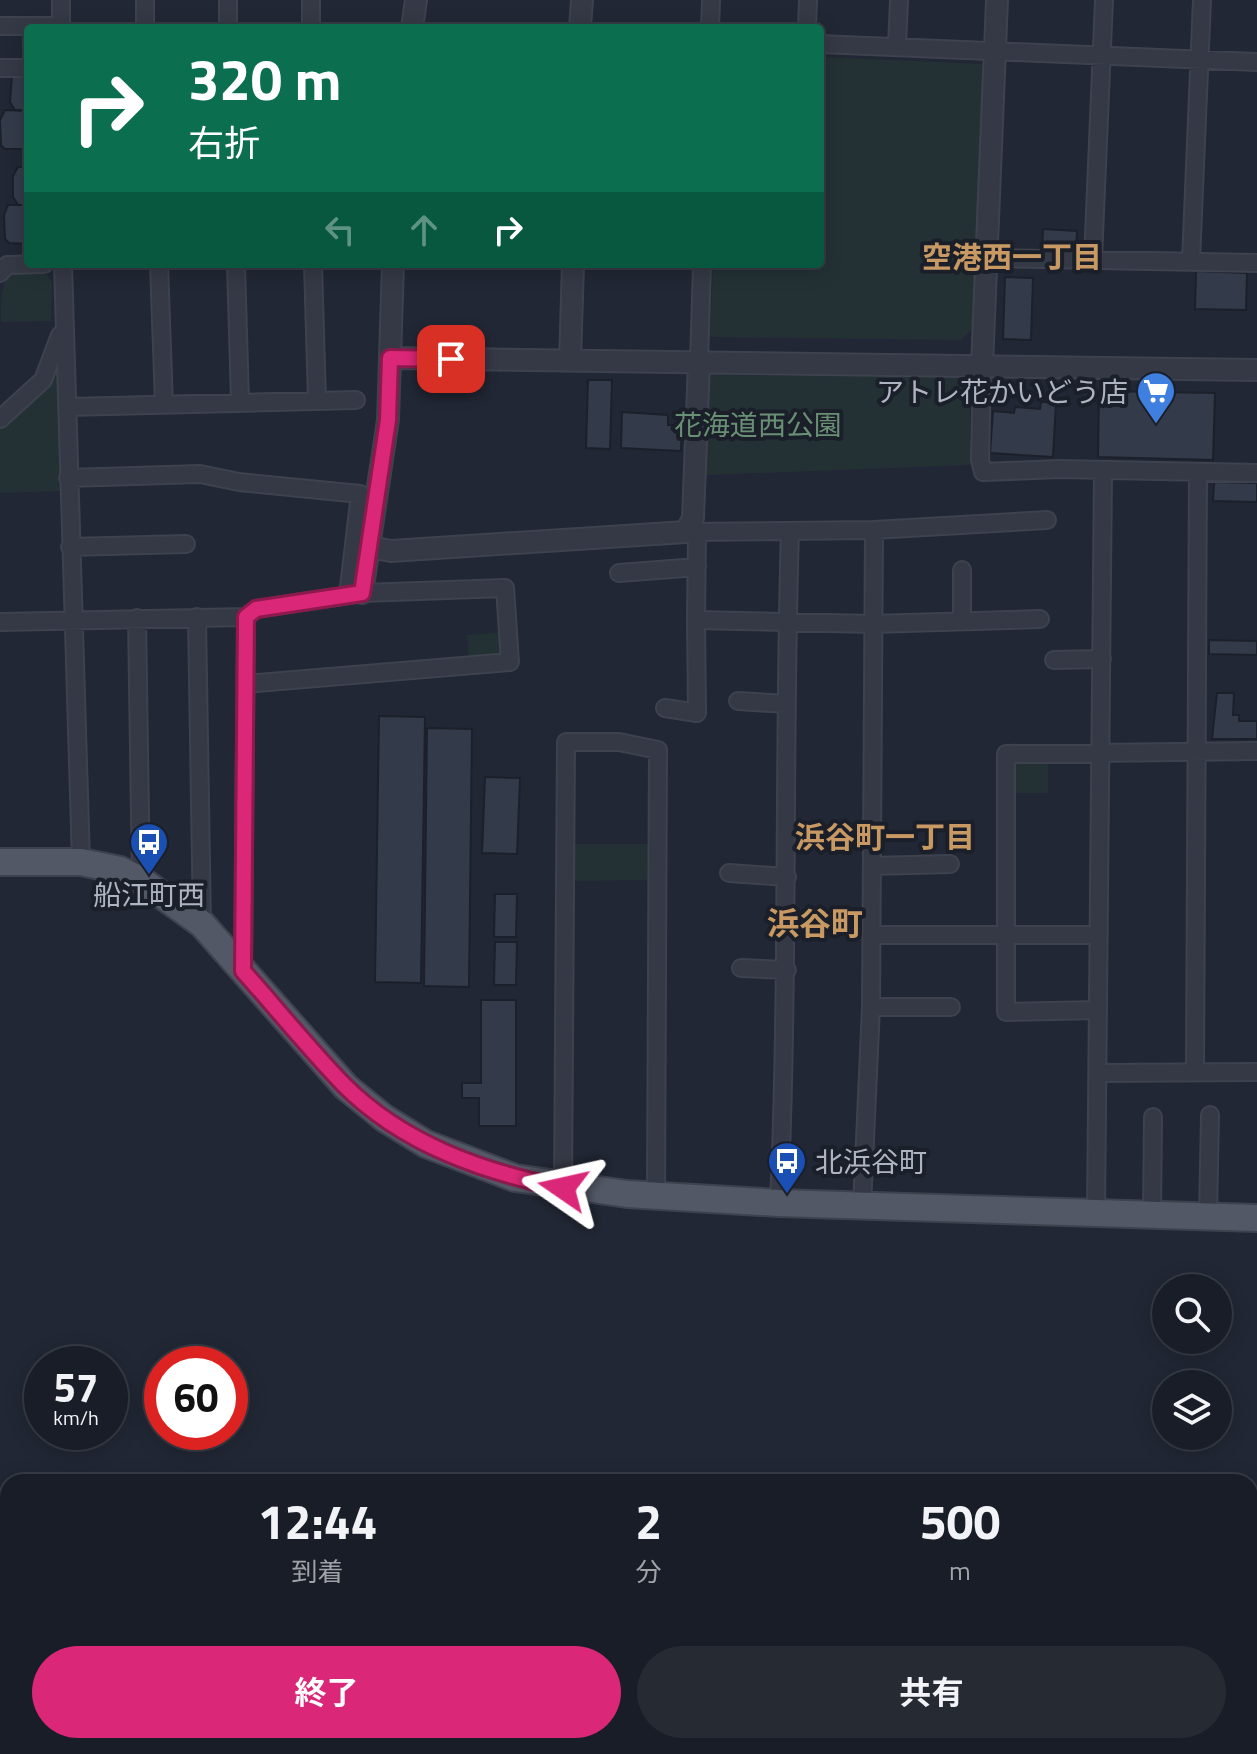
<!DOCTYPE html>
<html lang="ja">
<meta charset="utf-8">
<style>
body{margin:0;font-family:"Titillium Web","Noto Sans JP",sans-serif;background:#262a33;color:#f1f3f6;height:100vh;display:flex;flex-direction:column;font-size:30px;white-space:nowrap}
*{box-sizing:border-box;margin:0}
p{font-size:26px;color:#9fa2a7}
.icon{flex:none;width:44px;height:44px;fill:none;stroke:currentColor;stroke-width:2;stroke-linecap:round;stroke-linejoin:round}
.map{position:relative;flex:1;overflow:hidden}
.panel{position:absolute;left:0px;top:1474px;width:1258px;height:280px;display:flex;flex-direction:column;background:#191d27;border-radius:24px 24px 0 0;box-shadow:0 4px 20px #0003,0 0 0 2px #373b44}
.panel>*{flex:none}
.guide{position:absolute;left:24px;top:24px;width:800px;height:244px;border-radius:8px;box-shadow:0 4px 20px #0003,0 0 0 2px #373b44;background:#0b6e4f;color:#fff;overflow:hidden}
.buttons{position:absolute;left:1152px;top:1274px;display:grid;gap:16px}
.buttons a{display:grid;place-items:center;width:80px;height:80px;border-radius:50%;background:#191d27;box-shadow:0 4px 20px #0003,0 0 0 2px #373b44;font-size:40px}
.speed{position:absolute;left:24px;top:1346px;display:flex;gap:16px;font-size:40px;font-weight:700;text-align:center}
.speed>*{display:grid;place-content:center;width:104px;height:104px;border-radius:50%;background:#191d27;box-shadow:0 4px 20px #0003,0 0 0 2px #373b44;line-height:1}
.speed small{font-size:20px;font-weight:400}
.speed .limit{border:12px solid #d22;background:#fff;color:#111}
.pin{position:absolute;display:grid;place-items:center;width:68px;height:68px;color:#fff;margin:-34px;border-radius:16px;box-shadow:0 4px 12px #0006}
.me{position:absolute;width:88px;margin:-44px;rotate:281deg;stroke-linejoin:round;filter:drop-shadow(0 0 6px #0008)}
.turn{display:flex;align-items:center;gap:28px;height:168px;padding:0 32px;font-size:36px}
.turn .icon{width:104px;height:104px;stroke-width:2.5}
.turn b{display:block;font-size:56px;line-height:68px}
.lanes{display:flex;align-items:center;height:76px;padding:0 32px;background:#0003;justify-content:center;gap:40px;direction:ltr}
.lanes .off{opacity:.35}
.eta{display:flex;justify-content:space-evenly;align-items:center;height:136px;text-align:center}
.eta b{font-size:48px;font-weight:700;line-height:56px}
.cta{display:flex;gap:16px;margin-top:auto;padding:16px 32px}
.cta a{flex:1;height:92px;border-radius:48px;background:#db2777;color:#fff;font-size:32px;font-weight:700;line-height:92px;text-align:center}
.cta a+a{background:#262a33;color:#f1f3f6}
.map>svg:first-child{display:block}
.green{fill:#233135}
.building{fill:#333b4a;stroke:#1c202b;stroke-width:2}
.lines{fill:none;stroke-linecap:round;stroke-linejoin:round}
.minor-casing{stroke:#3e424e;stroke-width:20}
.tertiary-casing{stroke:#3e424e;stroke-width:24}
.primary-casing{stroke:#3e424e;stroke-width:30}
.minor{stroke:#343945;stroke-width:16}
.tertiary{stroke:#343945;stroke-width:20}
.primary{stroke:#525865;stroke-width:26}
.route-casing{stroke:#8e194d;stroke-width:20}
.route{stroke:#db2777;stroke-width:14}
.labels{text-anchor:middle;dominant-baseline:central;stroke-width:8;stroke-linejoin:round;paint-order:stroke}
.poi-label{font-size:28px;fill:#aeb4c1;stroke:#1a1f29;text-anchor:end}
.park-label{font-size:28px;fill:#698f75;stroke:#1a1f29}
.neighbourhood-label{font-size:30px;font-weight:bold;fill:#c89963;stroke:#1a1f29}
.quarter-label{font-size:32px;font-weight:bold;fill:#c89963;stroke:#1a1f29}
</style>
<div class="map">
<svg width="1257" height="1754" viewBox="0 0 1257 1754">
<rect width="100%" height="100%" fill="#212734"/>
<path class="green" d="M820,57L985,64L972,329L961,340L710,337L713,264H820Z
M14,271L45,272L52,282L51,321L1,322C1,303 0,280 14,271Z
M57,359L62,491L0,493V428Z
M710,375L970,378V465L706,475Z
M505,632L506,658L469,660L467,635Z
M1008,758H1048V793H1009Z
M565,844H657V880L564,881Z"/>
<path class="building" d="M28,72V110H15L10,102L12,75Z
M5,110L27,111L24,135H27V149H5L1,145L0,120Z
M18,167H28V205H18L13,197V176Z
M8,205H28V244L9,243L5,239L4,215Z
M1043,229L1077,231L1076,253L1042,251Z
M1196,271L1247,273L1246,310L1195,309Z
M1005,277L1033,278L1031,340L1003,339Z
M588,380H612L610,449L586,448Z
M1099,391L1215,393L1213,460L1098,457Z
M1041,402H1056L1053,457L990,453L993,411L1014,413L1015,407L1040,409Z
M622,412L668,415V425L682,426L681,451L621,448Z
M1214,482L1257,483V502L1213,501Z
M1209,640L1257,641V655L1209,654Z
M1217,693H1234L1233,715H1239V721H1257V739H1212Z
M379,716L425,717L421,983L375,982Z
M427,728L472,729L469,987L424,986Z
M485,777L520,778L517,854L482,853Z
M495,894H517L516,937H494Z
M495,942H517L516,985H494Z
M481,1000H516V1126H479V1098H462V1083H481Z"/>
<g class="lines">
<g class="minor-casing">
<path id="minor" d="M61,0V28
M145,0V28
M228,0V28
M0,26H61
M311,28V0
M710,28L711,0
M807,28L808,0
M820,44L1257,62
M897,47L899,0
M0,68H28
M987,258L1257,263
M1093,259L1104,0
M1191,261L1202,0
M63,264L81,862
M159,264L164,405
M236,264L240,402
M313,264L317,401
M0,273L7,265L44,264
M699,362L702,264
M982,366L980,460L983,472L1059,469L1257,473
M67,407L356,400
M0,419L43,380L60,335
M68,478L200,474L239,482L360,494L348,595
M688,532L874,530L1047,520
M697,532L696,620L872,624L1040,619
M70,547L186,544
M619,573L697,567
M197,617L202,924
M137,618L141,880
M962,621V570
M0,622L246,617L256,609L362,593L505,588L510,662L245,684
M1054,660L1102,659
M738,701L786,704
M665,708L697,713L696,620
M872,866L950,864
M729,873L787,877
M871,935H1099
M741,968L787,970
M243,971L246,617
M871,1007H951
M1098,1010L1006,1012V754L1257,751
M1195,1072L1198,472
M1099,1073L1257,1072
M563,1188L566,742H619L658,750L656,1196
M779,1203C789,979 783,755 790,531
M862,1206L871,1007L874,530
M1096,1212L1103,470
M1152,1215L1153,1117
M1208,1217L1210,1115"/>
</g>
<g class="tertiary-casing">
<path id="tertiary" d="M412,28L416,0
M580,28L582,0
M390,358L393,264
M570,361L573,264
M982,366L997,0
M370,547L391,551L686,532L693,518L699,362
M362,593L388,420L390,358L1257,370"/>
</g>
<g class="primary-casing">
<path id="primary" d="M0,862H81L120,870L141,880L202,924L346,1087L384,1118L426,1144L515,1178L627,1194L779,1203L1257,1218"/>
</g>
<use href="#minor" class="minor"/>
<use href="#tertiary" class="tertiary"/>
<use href="#primary" class="primary"/>
</g>
<g class="lines">
<g class="route-casing">
<path id="route" d="M451,359L390,358L388,420L362,593L256,609L246,617L243,971C277,1009 309,1049 344,1085C403,1144 483,1172 563,1188"/>
</g>
<use href="#route" class="route"/>
</g>
<defs>
<g id="supermarket-pin" transform="scale(2)"><path d="M0 17L-7.5 6A9.5 9.5 0 1 1 7.5 6Z" fill="#3f7fe0" stroke="#1a1f29"/><path d="M-6-5.5h2.5l.6 2H6L4.5 2H-2.5L-4.4-4H-6ZM-1.5 3.2a1.3 1.3 0 1 0 .1 0ZM3 3.2a1.3 1.3 0 1 0 .1 0Z" fill="#fff"/></g>
<g id="bus-pin" transform="scale(2)"><path d="M0 17L-7.5 6A9.5 9.5 0 1 1 7.5 6Z" fill="#1a4fb4" stroke="#1a1f29"/><path d="M-5-6H5V4H4V6H2V4H-2V6H-4V4H-5ZM-3.5-4V0h7V-4ZM-3.5 1.2v1.5H-2V1.2ZM2 1.2v1.5H3.5V1.2Z" fill="#fff"/></g>
</defs>
<g fill-rule="evenodd">
<use href="#supermarket-pin" x="1156" y="391"/>
<use href="#bus-pin" x="149" y="842"/>
<use href="#bus-pin" x="787" y="1161"/>
</g>
<g class="labels">
<g class="poi-label">
<text x="1128" y="391">アトレ花かいどう店</text>
<text x="149" y="894" text-anchor="middle">船江町西</text>
<text x="815" y="1161" text-anchor="start">北浜谷町</text>
</g>
<g class="park-label">
<text x="758" y="424">花海道西公園</text>
</g>
<g class="neighbourhood-label">
<text x="1012" y="257">空港西一丁目</text>
<text x="885" y="837">浜谷町一丁目</text>
</g>
<g class="quarter-label">
<text x="815" y="923">浜谷町</text>
</g>
</g>
</svg>
<div class="buttons">
<a><svg class="icon" aria-label="search" viewBox="0 0 24 24"><circle cx="10" cy="10" r="6"/><path d="M15 15l6 6"/></svg></a>
<a><svg class="icon" aria-label="layers" viewBox="0 0 24 24"><path d="M12 4l9 5-9 5-9-5zM3 14l9 5 9-5"/></svg></a>
</div>
<div class="speed"><div>57<small>km/h</small></div><div class="limit">60</div></div>
<div class="pin" style="left:451px;top:359px;background:#d93025"><svg class="icon" aria-label="arrive" viewBox="0 0 24 24"><path d="M6 21V4h12l-3 4 3 4H6"/></svg></div>
<svg class="me" style="left:563px;top:1188px" viewBox="-20 -20 40 40"><path d="M0-17L14 15 0 8-14 15z" fill="#db2777" stroke="#fff" stroke-width="4"/></svg>
<div class="guide">
<div class="turn"><svg class="icon" aria-label="right" viewBox="0 0 24 24"><path d="M7 20v-9h11M14 6l5 5-5 5"/></svg><div><b>320 m</b>右折</div></div>
<div class="lanes"><svg class="icon off" aria-label="left" viewBox="0 0 24 24"><path d="M17 20v-9H6M10 6l-5 5 5 5"/></svg><svg class="icon off" aria-label="ahead" viewBox="0 0 24 24"><path d="M12 20V5M6 11l6-6 6 6"/></svg><svg class="icon" aria-label="right" viewBox="0 0 24 24"><path d="M7 20v-9h11M14 6l5 5-5 5"/></svg></div>
</div>
<section class="panel">
<div class="eta">
<div><b>12:44</b><p>到着</p></div>
<div><b>2</b><p>分</p></div>
<div><b>500</b><p>m</p></div>
</div>
<div class="cta"><a>終了</a><a>共有</a></div>
</section>
</div>
